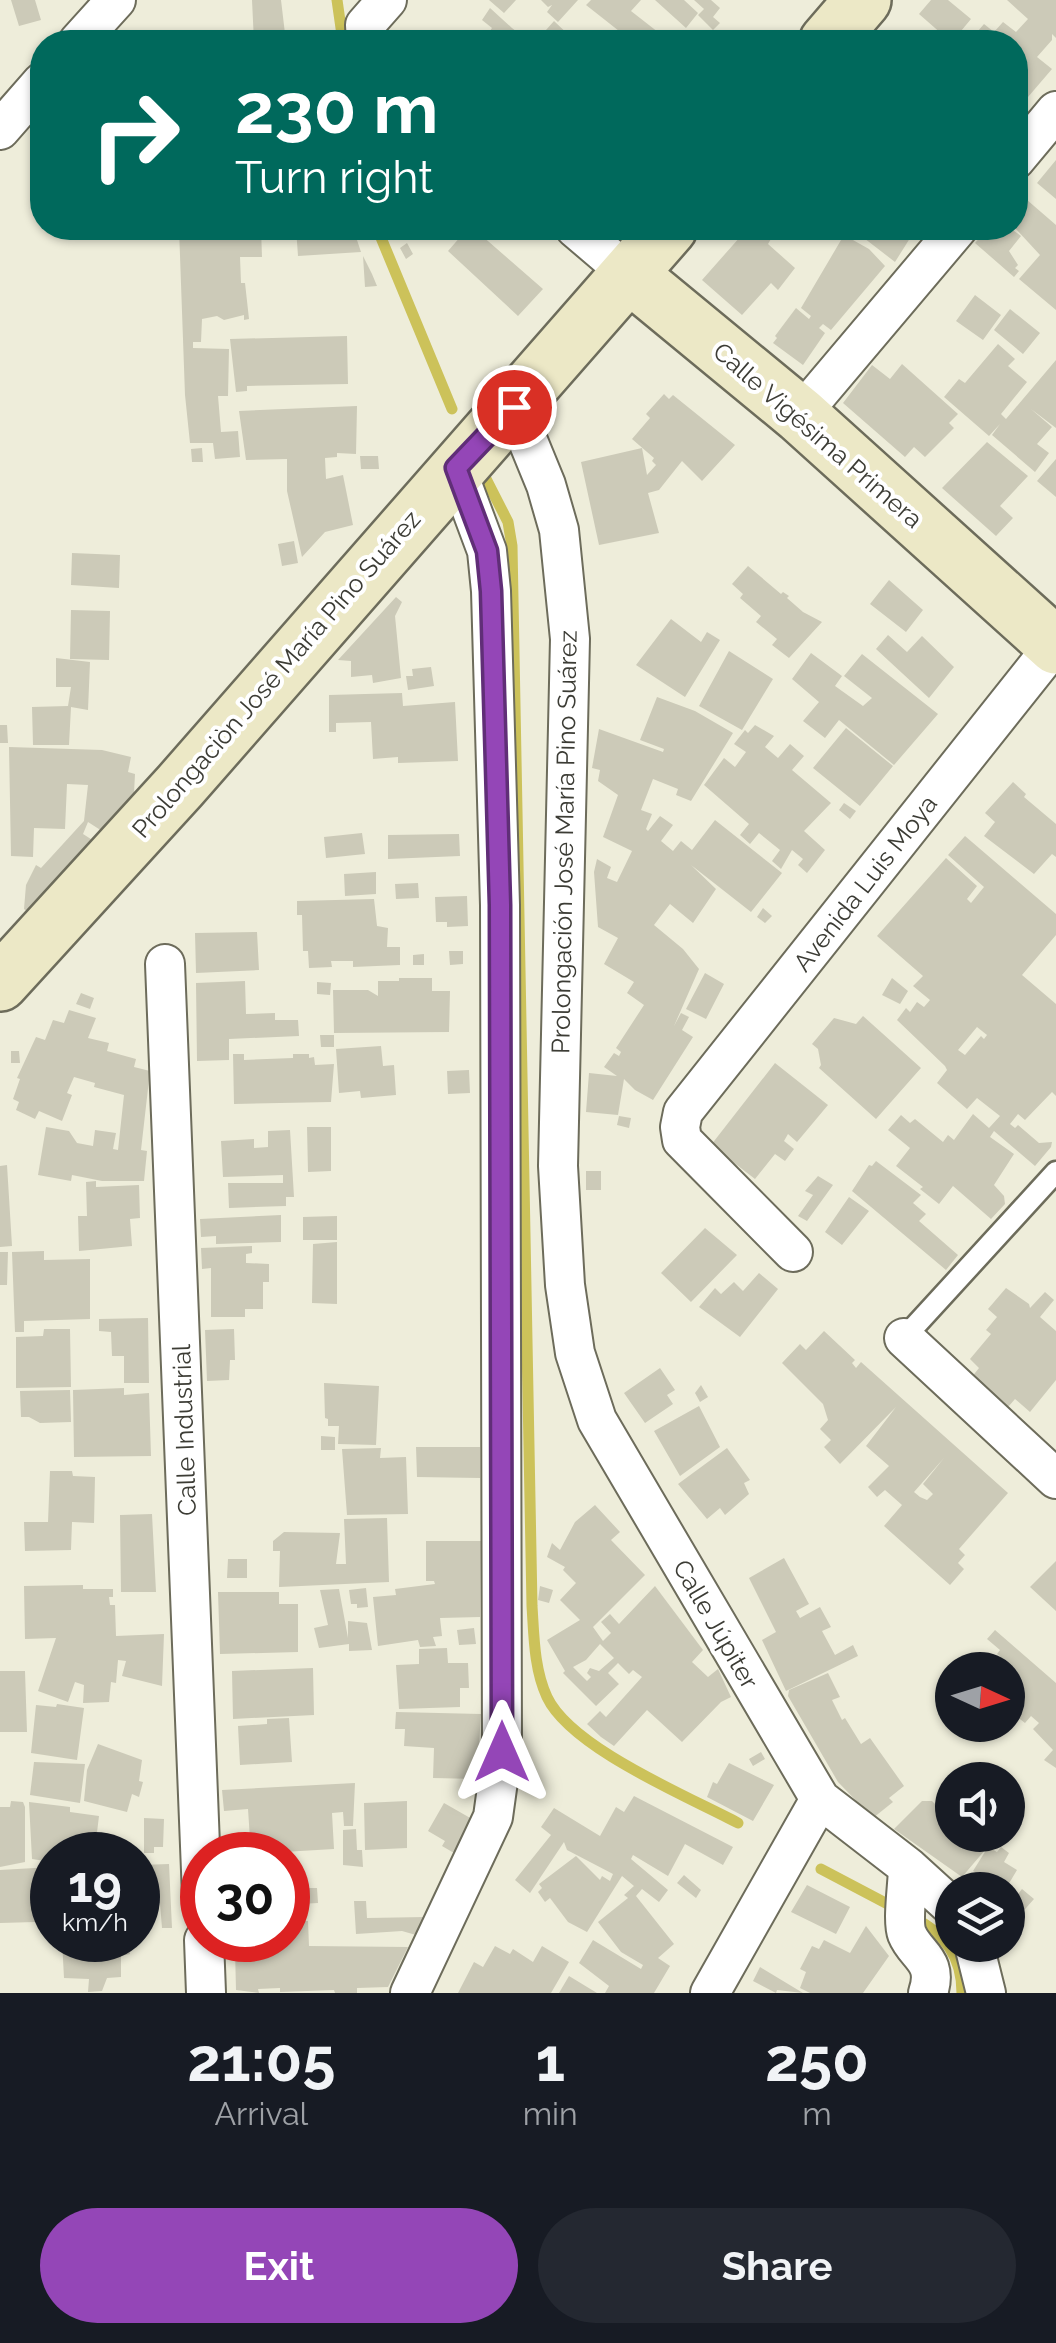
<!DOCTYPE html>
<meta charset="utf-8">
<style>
body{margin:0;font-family:Raleway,sans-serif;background:#242831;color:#f1f3f6;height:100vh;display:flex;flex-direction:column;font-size:38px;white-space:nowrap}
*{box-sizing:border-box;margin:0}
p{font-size:32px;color:#9ea1a6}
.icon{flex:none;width:55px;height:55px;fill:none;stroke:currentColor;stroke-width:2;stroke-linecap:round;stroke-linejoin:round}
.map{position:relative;height:1993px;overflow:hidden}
.side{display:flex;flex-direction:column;background:#171b24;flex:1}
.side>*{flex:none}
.top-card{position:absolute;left:30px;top:30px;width:998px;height:210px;border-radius:40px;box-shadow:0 2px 8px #0004;background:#00695c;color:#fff;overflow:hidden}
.needle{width:65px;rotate:94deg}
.controls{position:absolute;left:935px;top:1652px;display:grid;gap:20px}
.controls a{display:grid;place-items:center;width:90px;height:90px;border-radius:50%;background:#171b24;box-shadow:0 2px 8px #0004;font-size:50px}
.speed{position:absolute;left:30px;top:1832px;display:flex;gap:20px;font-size:50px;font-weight:700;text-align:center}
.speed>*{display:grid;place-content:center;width:130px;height:130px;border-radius:50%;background:#171b24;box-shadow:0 2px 8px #0004;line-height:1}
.speed small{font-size:25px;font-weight:400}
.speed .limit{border:15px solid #d22;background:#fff;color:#111}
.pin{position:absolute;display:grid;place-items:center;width:85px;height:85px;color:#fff;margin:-42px;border:5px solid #fff;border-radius:50%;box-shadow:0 2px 10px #0007}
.me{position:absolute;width:110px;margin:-55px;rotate:0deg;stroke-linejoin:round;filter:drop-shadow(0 0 8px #0008)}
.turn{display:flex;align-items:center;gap:35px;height:210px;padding:0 40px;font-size:45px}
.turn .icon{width:130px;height:130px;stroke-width:2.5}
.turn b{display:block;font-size:70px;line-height:85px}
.eta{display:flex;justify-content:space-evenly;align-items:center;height:170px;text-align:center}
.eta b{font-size:60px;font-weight:700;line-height:70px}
.button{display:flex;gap:20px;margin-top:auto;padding:20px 40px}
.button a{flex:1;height:115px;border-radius:60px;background:#9446b7;color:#fff;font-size:40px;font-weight:700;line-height:115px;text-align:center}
.button a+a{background:#242831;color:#f1f3f6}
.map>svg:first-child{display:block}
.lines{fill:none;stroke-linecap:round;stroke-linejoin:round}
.stream{stroke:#ccc25a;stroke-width:11}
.building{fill:#cccab8;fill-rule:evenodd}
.lane-casing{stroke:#6d6c5b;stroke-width:25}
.street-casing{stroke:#6d6c5b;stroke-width:42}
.secondary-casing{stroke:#6d6c5b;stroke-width:60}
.lane{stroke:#fff;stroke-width:20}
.street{stroke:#fff;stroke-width:38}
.secondary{stroke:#ece8c6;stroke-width:55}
.route-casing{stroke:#602e77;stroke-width:25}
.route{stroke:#9446b7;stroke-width:18}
.labels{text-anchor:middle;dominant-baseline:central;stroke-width:8;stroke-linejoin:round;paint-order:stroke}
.street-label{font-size:25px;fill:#3c3c35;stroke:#fff}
</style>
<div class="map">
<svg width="1056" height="1993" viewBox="0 0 1056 1993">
<rect width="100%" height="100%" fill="#eeedda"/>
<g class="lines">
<path class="stream" d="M337,0L343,42
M377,228L452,409
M483,473L508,522L512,546L532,1606C534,1636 534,1669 547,1697C571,1748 687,1796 738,1823
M821,1869L897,1909
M914,1918C945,1934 962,1957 962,1993"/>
</g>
<path class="building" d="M11,0H35L41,20L19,26Z
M252,0H281L286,42H254Z
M489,0H516L504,13Z
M541,0H578L558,22L547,12L552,5L548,7Z
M591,0H641L631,11L663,36L658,42H633L586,5Z
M655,0H684L698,13L686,28Z
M694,0H711L720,8L713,17L720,23L713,30L698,15L704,9Z
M931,0H948L971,19L961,31L971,39L984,24L994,32L1003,22L1016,32L1028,19L1007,0H1056V38L1052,34V40L1037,57L1052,69L1022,104L1015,97V42H951L919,14Z
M490,8L512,28L530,42H497L487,35L492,28L482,20Z
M554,21L573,39L570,42H541L538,39Z
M1056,160V199L1037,183Z
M1019,193L1056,225V310L1019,279L1040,255L1015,228V197Z
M179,228H261L262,257H240L241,283H245L249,319L244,320V315L224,320L217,316L202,319L201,342H193V348L229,349L228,396H218L221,432L238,431L240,457L215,459L213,443H190L185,395Z
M296,228H353L361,252L298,256Z
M468,228H473L543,289L518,316L448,251Z
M748,228L757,234L761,228H793L786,239L775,232L768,244L795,268L778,290L771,283L742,315L702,280Z
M851,228H923L926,229L918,239L912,235L895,262Z
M1000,228H1010L1021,236L1009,251L1018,265L1015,268L1019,271L1014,277L975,243L984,233L991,238Z
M844,235L869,249L885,266L831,330L823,324L819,328L825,333L803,365L773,343L777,338L775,336L796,308L809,319L811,316L801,308Z
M407,243L413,254L406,259L400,248Z
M363,256L372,274L377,286L365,287Z
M975,295L1001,315L983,340L956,321Z
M1010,309L1040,333L1023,354L994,330Z
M347,336L348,384L247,386V391L236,392L230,339Z
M998,344L1015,359L1008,366L1027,382L1001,414L1006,419L1056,360V428L1031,409L1052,427L1037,444L1049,453L1035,472L992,435L1000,424L989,436L944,397L959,379L965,383Z
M902,364L958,414L949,423L954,428L925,457L914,447L905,457L843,403L872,365L890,379Z
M664,394L669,399L673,395L735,445L702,481L682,461L659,490L648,493L659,533L599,545L581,462L642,448L647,475L656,465L652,461L654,458L632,439L650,418L646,414Z
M357,406L356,454L337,453V457L325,458L326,479L343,475L353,525L325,532L302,557L287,491V459L246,460L239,411Z
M987,442L1028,476L1000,506L1013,518L996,536L942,488Z
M202,448L203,462H192L191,449Z
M360,456H378L379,469H361Z
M1056,459V497L1037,481Z
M294,541L298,563L282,566L278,544Z
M72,553L120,555L119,588L71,585Z
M748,566L781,594L783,592L789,596L787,598L803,612L822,622L789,658L772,645L777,639L756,622L761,616L740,598L743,594L732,584Z
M889,580L923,610L906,632L870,604Z
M396,597L402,602L395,616L401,678L373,683L372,675L351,677V661L338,660Z
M71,610L110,611L109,660L70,659Z
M671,619L701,642L707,632L720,640L685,697L636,665Z
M888,635L907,652L922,636L954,667L929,698L876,649Z
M729,651L773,679L742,730L699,706Z
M811,653L842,676L835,686L863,706L872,698L844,676L862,654L938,714L894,765L839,720L825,738L803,721L819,702L792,679Z
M56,658L90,662L88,710L71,707L69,745H33L32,707L68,706L71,687H56Z
M431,667L434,686L408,690L406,676H413L412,669Z
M402,693L403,706L455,702L458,761L398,763V757L373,759L371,722L336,723V732H329V695Z
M657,697L695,711L733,733L691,801L676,795L678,789L653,779L641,810L652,814L646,829L648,831L660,816L673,825L661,841L673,851L681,841L692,850L715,820L782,873L751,912L691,865L716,889L693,923L670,904L654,925L683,949L699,969L674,1026L681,1013L689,1017L682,1030L693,1037L653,1100L635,1090L624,1079L618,1115L586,1112L589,1073L617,1076L604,1067L614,1053L619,1056L621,1052L616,1048L644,1005L627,993L634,982L604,964L618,938L598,927L594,872L597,859L611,867L607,878L617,882L632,851L603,837L618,795L598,781L600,770L592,768L599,729L663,752L664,749L640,740Z
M0,725H7L8,743H0Z
M755,725L774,736L765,747L778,758L790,744L804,756L792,770L831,803L804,831L825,850L807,873L798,865L803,859L792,850L781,869L772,861L780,850L759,833L750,844L740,835L749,824L704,785L724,758L735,767L746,752L734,744L745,730L748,733Z
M846,728L893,766L860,806L813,768Z
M9,747L102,750L131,757L128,772L135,774L134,793L102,831L88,822L83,834L94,841L29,913L24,909L26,885L36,865L41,868L84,821L88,785L67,784L65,829L34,828L33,857L11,856Z
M1013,782L1026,794L1024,797L1056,824V857L1052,854L1034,874L984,836L995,822L985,813Z
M844,803L856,811L850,819L839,810Z
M362,833L365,854L326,858L324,837Z
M459,834L460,856L388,859V835Z
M965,836L1056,914V935L1022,975L1056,1004V1096L1052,1092L1025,1120L1018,1114L1010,1124L1015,1128L1018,1125L1039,1143L1052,1142L1051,1147L1035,1166L994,1131L990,1137L1014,1154L994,1185L1004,1196L1005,1204L991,1219L953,1186L939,1204L920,1189L923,1187L896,1166L910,1148L888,1130L901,1115L910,1123L915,1119L943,1142L948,1135L954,1140L973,1114L989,1128L1000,1116L977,1098L967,1109L937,1083L947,1070L945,1066L897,1020L906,1008L910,1012L917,1002L924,1007L930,1000L913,986L923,976L877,936L946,858L977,886L967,899L971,903L984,887L948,855ZM977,1027L987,1035L984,1039L981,1036L965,1055L958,1050Z
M376,872V894L345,896L344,874Z
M418,883L419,898L396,899L395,884Z
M467,896L468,926L447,927V922H436L435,897Z
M374,899L377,926L388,928L387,947H400V965L353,967V961H331L332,967L309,968L308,951H303L302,915H297V901Z
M763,908L772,916L765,923L757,917Z
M257,932L259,970L196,973L195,933Z
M449,951H463V964L450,965Z
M424,954V965H413V955Z
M705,973L724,984L706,1019L686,1009Z
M399,978H432V991H450L449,1032L334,1033L333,990H368L378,996V981H399Z
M892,978L908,991L900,1004L882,995Z
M245,981L246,1014L275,1013V1020H298L299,1036L229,1039V1060L197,1061L196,983Z
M317,982L331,983L330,995L317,994Z
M81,993L94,998L90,1009L76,1004Z
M69,1010L96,1018L88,1038L109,1043L107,1051L136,1059L134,1067L150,1071L141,1150L147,1151L144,1181H102L72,1175L71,1181L38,1175L46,1127L69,1131L77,1143L93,1146L95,1130L116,1133L113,1149L118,1150L124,1095L94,1087L95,1083L74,1077L67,1093L72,1095L62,1121L39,1111L35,1119L16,1110L19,1102L13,1099L20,1079L17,1078L36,1037L45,1040L53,1020L64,1023Z
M863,1016L921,1068L876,1119L819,1068L821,1065L818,1049L812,1044L834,1018L856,1024Z
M320,1035H334V1047H321Z
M381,1046L383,1066L394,1065L396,1095L361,1098L360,1091L339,1093L336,1049Z
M11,1051H19L20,1063H11Z
M233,1054H244V1060L293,1058V1054H309V1058L314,1057L315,1065L334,1064L331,1102L234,1104Z
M775,1063L828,1105L797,1142L788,1134L784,1141L794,1149L785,1161L775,1154L755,1179L711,1145Z
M469,1070L470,1093L448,1094L447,1071Z
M619,1116L631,1118L629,1128L617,1125Z
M307,1127H331V1171L308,1172Z
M290,1130L294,1197H286V1206L229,1208L228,1183H283V1175L223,1177L221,1141L254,1139V1148L268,1147V1131Z
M876,1161L921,1195L913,1203L926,1214L919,1221L958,1255L946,1270L852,1191L869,1165L872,1166Z
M7,1165L12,1246L0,1247V1166Z
M586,1171H601V1190H586Z
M818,1176L833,1185L807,1221L798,1216L813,1195L805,1191Z
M96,1181V1187L139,1185L140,1218L130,1219L132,1246L79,1251L78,1216H87L86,1182Z
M849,1197L869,1211L842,1245L825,1232Z
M281,1215V1242L216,1244V1236L201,1237L200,1219Z
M337,1216V1240H303V1217Z
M705,1228L737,1255L691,1302L661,1273Z
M337,1242V1304L312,1303L313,1244Z
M252,1246V1253L246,1254V1263L269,1264V1282H263V1309H245V1317H211V1268L202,1269L201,1248Z
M44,1251V1260L90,1259V1319L24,1321V1332H15L12,1252Z
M0,1252H8L7,1285H0Z
M759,1273L778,1289L740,1337L699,1307L715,1288L721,1294L734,1282L743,1291Z
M1006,1288L1029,1304L1030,1308L1045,1292L1054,1300L1040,1317L1056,1331V1380L1030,1412L1015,1399L1002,1414L967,1383L979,1368L970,1359L991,1334L986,1330L997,1317L988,1309Z
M148,1318L149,1383H124V1356H112L111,1332L99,1331V1319Z
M44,1329H70L71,1387L16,1388V1337L43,1336Z
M234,1329L235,1360H230L229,1380L207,1381L205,1330Z
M824,1331L855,1360L852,1363L856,1368L861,1362L1008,1493L959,1549L965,1555L958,1563L964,1569L950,1585L884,1526L902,1505L885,1490L877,1497L868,1487L889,1466L866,1446L896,1407L840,1464L824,1447L831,1440L820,1429L828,1420L823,1404L782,1363L800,1344L806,1350ZM944,1458L923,1484L933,1494L927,1500L920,1497L914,1492Z
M660,1368L675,1390L667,1395L673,1404L645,1423L624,1393Z
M324,1383L379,1386L376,1445L338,1444L339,1426H328V1419L325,1418Z
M701,1385L708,1397L700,1402L695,1393Z
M124,1388V1395L149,1393L151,1456L74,1457L73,1390Z
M70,1390L71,1422L40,1423L29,1417H21L20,1391Z
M699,1406L720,1447L680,1476L654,1431Z
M321,1436L335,1437V1450H321Z
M416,1447H480V1478L417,1477Z
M381,1448L380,1458L406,1457L408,1514L347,1515L342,1449Z
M727,1448L750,1480L744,1483L749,1494L725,1515L720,1508L707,1519L678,1484Z
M50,1471H72L73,1476L95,1477L94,1523L72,1522L71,1550L25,1551L24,1522H48Z
M595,1505L620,1532L611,1540L645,1575L593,1627L603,1641L611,1633L601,1622L610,1614L619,1624L655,1586L703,1650L692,1662L708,1677L718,1669L731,1697L721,1702L682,1742L647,1710L614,1746L601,1737L587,1724L600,1711L606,1717L642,1677L633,1670L629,1674L618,1663L608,1673L619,1684L596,1706L563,1673L565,1671L547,1640L580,1620L560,1600L576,1583L563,1570L565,1567L547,1557L552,1543L560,1550L575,1522ZM600,1644L614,1658L599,1671L590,1668L587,1673L591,1677L587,1681L573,1667L586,1660Z
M152,1514L156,1592H121L120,1515Z
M387,1518L389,1582L279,1587L280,1551H273V1541L284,1532L340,1533L336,1564H346L344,1519Z
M426,1541H481L480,1617L440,1618L442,1636L433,1637L436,1646L420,1647L418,1640L378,1646L373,1597L396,1595L395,1589L435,1584L434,1581H426Z
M784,1558L809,1604L796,1611L800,1618L820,1607L831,1627L822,1631L835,1655L853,1645L858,1656L786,1691L762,1640L776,1632L749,1578Z
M228,1559H247V1578H227Z
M1056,1561V1611L1030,1587Z
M83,1585V1589H113V1597H109L110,1605H115L116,1636L164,1634L162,1686L122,1676L126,1661L118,1660L116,1683L111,1682L109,1702L83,1703L84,1685L75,1682L68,1702L38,1691L56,1638L25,1639L24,1586Z
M540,1586L553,1590L549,1603L538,1600Z
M366,1588L368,1607L357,1608V1604H351L349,1590Z
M339,1589L348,1638V1621L367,1623L372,1650L349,1651V1644L319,1648L314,1628L328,1625L320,1590Z
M218,1592H279V1604H298V1652L220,1654Z
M474,1628L476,1644L459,1645L457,1630Z
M995,1630L1056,1683V1768L1044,1760L1053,1750L1033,1729L1039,1723L1031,1716L1025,1723L1011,1712L1017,1705L1008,1696V1670H997L992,1665L1000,1656L997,1654L1000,1650L987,1639Z
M447,1648L448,1663H468L469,1688H460V1707L399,1709L396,1665L419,1664V1649Z
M313,1668L314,1715L233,1719L232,1671Z
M0,1671H25L27,1732H0Z
M828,1673L840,1697L832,1700L842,1720L845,1718L861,1744L870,1738L904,1786L889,1798L893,1802L873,1818L838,1782L788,1696L789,1690Z
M57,1704L84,1708L77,1760L31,1753L36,1705L56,1707Z
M396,1712L481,1714L477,1779L433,1778L434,1748L404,1746L405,1729H395Z
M289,1718L292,1762L240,1765L238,1726L267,1724V1719Z
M98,1744L142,1760L139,1781L143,1782L139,1797L132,1794L127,1812L84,1801L87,1770Z
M761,1752L765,1759L753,1766L749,1759Z
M34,1762L85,1764L80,1803L30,1795Z
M729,1763L774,1785L753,1821L707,1797L713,1782L717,1784Z
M355,1783L353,1826H344L343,1812L332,1813L334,1849L251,1854L248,1809L224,1811L222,1790Z
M634,1796L733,1847L723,1865L685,1844L668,1876L633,1855L631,1859L668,1890L659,1902L642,1889L636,1896L674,1944L658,1958L670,1966L654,1993H605L609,1986L579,1963L593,1940L641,1969L643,1965L621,1952L598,1922L628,1898L624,1895L634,1886L622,1876L587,1932L568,1922L550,1898L545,1902L538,1892L542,1888L539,1884L576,1856L600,1880L602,1876L610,1881L613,1874L567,1850L564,1842L530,1893L515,1880L551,1835L541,1827L554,1808L600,1836L616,1807L624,1812Z
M952,1797V1835H1002L994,1846L991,1843L962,1877L894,1829L922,1801H932L940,1809Z
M11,1801L23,1802L25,1807V1862L0,1867V1807H10Z
M407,1801V1848L365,1850L364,1803Z
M29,1802L70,1807V1812L99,1816L95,1849L66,1845L65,1855H52V1862L32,1859Z
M444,1803L472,1819L454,1853L442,1846L445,1841L428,1831Z
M144,1818L164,1819L163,1847H154V1853H144Z
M356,1829L357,1850H362L363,1867L343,1865V1830Z
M247,1842L248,1855H231L229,1844Z
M988,1847L997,1852L1001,1847L1009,1853L1004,1862L1017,1870L1005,1890L973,1871Z
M169,1864L172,1928H162L160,1903H154V1922L138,1923L140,1865Z
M52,1867V1887H33L35,1922L0,1923V1870Z
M684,1875L701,1890L696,1898L677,1883Z
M807,1885L850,1907L836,1934L791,1912Z
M298,1888H317L318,1903L299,1904Z
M1022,1889L1034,1899L1019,1916L1008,1907Z
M354,1901H366L367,1918L426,1917L416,1935L402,1931L356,1934Z
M308,1921L309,1946L408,1947L388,1987L357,1988V1993H335L334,1990L280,1992V1988L258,1989L259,1993L236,1990L235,1950L275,1948V1940H288V1922Z
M866,1926L889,1956L863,1993H810L800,1988L806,1972L800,1969L812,1946L819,1949L824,1940L850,1953Z
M62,1940H128L130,1954L121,1956V1977L107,1978L102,1991L88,1992L89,1979L64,1978Z
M495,1946L510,1954L513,1949L533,1962L542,1946L569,1962L551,1993H458L474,1962L483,1967Z
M760,1967L803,1993L777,1990L776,1993L753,1981Z
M569,1976L597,1993H559Z"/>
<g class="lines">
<g class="lane-casing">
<path id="lane" d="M904,1338L1056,1172"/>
</g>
<g class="street-casing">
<path id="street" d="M78,42L116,0
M366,42L365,25L387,0
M0,130L42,82
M1015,160L1056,111
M575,228L629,274
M514,407L546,485L559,530L570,639L558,1166L565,1285L575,1353L597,1420L820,1799L908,1867L952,1907
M800,415L958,228
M165,964L202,1896
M793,1252L682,1140L680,1127L683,1112L1056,643
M904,1338L1056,1479
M908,1867C908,1883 902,1921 907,1934C916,1956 939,1960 928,1993
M204,1940L206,1993
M974,1945L986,1993
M410,1993L493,1817L502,1752L500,905L491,591L487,551L456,468
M710,1993L820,1799"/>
</g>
<g class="secondary-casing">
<path id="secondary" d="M827,42L863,0
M629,274L800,415L1056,646
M0,983L180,786L669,228"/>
</g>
<use href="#lane" class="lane"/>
<use href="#street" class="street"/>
<use href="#secondary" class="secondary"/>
</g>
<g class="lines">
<g class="route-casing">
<path id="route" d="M502,1752L500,905L491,591L487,551L456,468L514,407"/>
</g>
<use href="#route" class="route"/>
</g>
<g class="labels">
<g class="street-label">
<text transform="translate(818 435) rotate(41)">Calle Vigésima Primera</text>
<text transform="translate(276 674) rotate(-49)">Prolongaciòn José María Pino Suárez</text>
<text transform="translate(564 842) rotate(-89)">Prolongación José María Pino Suárez</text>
<text transform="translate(865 883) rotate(-52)">Avenida Luis Moya</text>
<text transform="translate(184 1430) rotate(-92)">Calle Industrial</text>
<text transform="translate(716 1624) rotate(60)">Calle Júpiter</text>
</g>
</g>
</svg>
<div class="controls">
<a><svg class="needle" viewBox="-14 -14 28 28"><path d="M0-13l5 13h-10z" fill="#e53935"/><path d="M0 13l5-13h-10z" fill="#9ea1a6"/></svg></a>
<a><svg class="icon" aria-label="sound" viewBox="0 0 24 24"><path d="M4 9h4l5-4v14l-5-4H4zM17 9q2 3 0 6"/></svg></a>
<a><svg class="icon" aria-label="layers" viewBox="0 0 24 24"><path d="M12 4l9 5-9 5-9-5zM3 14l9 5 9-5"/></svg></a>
</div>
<div class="speed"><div>19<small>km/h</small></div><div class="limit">30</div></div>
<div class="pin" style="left:514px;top:407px;background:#d93025"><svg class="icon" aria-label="arrive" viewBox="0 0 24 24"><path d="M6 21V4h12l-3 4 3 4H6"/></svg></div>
<svg class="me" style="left:502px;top:1752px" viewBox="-20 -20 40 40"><path d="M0-17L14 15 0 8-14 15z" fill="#9446b7" stroke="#fff" stroke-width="4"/></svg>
<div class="top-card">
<div class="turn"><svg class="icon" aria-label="right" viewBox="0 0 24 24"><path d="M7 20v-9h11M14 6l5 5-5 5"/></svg><div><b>230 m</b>Turn right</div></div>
</div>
</div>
<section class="side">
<div class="eta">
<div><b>21:05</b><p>Arrival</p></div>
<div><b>1</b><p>min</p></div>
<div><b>250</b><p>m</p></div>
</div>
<div class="button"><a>Exit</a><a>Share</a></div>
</section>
